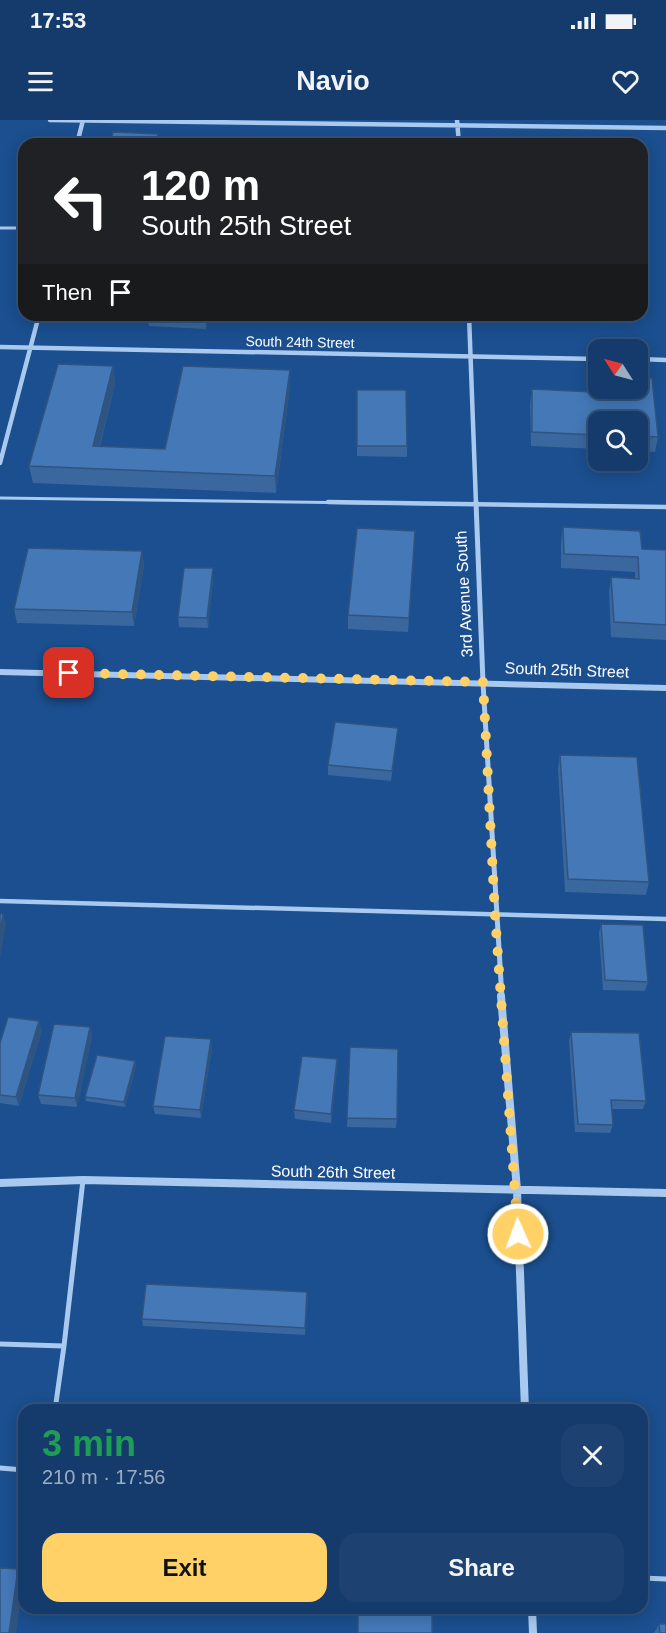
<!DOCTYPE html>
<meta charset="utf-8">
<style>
body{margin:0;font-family:Arial,sans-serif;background:#1d4271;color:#f1f3f6;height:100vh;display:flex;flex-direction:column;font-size:22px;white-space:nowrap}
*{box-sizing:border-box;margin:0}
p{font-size:20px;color:#9dadc1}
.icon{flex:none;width:33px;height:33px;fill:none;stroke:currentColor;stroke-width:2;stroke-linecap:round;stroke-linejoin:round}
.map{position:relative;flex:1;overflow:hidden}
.panel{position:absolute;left:18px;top:1284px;width:630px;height:210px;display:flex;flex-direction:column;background:#143b6b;border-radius:18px;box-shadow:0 3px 15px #0003,0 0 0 2px #33557e}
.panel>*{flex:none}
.banner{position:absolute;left:18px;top:18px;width:630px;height:183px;border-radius:18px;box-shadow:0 3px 15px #0003,0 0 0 2px #33557e;background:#202124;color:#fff;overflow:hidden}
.needle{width:39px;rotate:306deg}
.fabs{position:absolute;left:588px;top:219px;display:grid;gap:12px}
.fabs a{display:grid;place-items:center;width:60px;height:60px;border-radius:12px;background:#143b6b;box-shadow:0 3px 15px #0003,0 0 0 2px #33557e;font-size:30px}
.pin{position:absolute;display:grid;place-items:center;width:51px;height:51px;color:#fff;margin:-26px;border-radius:12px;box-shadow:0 3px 9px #0006}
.me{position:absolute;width:66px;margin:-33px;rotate:358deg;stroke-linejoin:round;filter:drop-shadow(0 0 4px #0008)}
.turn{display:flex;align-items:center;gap:21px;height:126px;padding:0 24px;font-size:27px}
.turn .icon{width:78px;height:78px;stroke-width:2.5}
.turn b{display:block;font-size:42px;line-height:51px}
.then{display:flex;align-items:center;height:57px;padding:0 24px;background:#0003;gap:12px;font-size:22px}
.round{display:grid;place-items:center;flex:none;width:63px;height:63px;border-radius:18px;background:#1d4271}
.head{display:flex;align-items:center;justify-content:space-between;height:102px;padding:0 24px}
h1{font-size:36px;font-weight:700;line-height:45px;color:#1e9e55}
.button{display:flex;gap:12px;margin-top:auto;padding:12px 24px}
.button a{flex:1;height:69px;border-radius:18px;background:#ffd166;color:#111;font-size:24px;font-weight:700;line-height:69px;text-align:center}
.button a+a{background:#1d4271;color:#f1f3f6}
.status{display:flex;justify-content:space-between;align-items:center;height:42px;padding:0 30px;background:#143b6b;direction:ltr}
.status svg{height:16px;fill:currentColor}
header{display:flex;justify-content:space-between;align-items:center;height:78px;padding:0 24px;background:#143b6b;font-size:27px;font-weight:700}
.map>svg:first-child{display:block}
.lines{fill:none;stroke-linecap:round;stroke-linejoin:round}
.service-far2{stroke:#a9c9ee;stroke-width:3}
.service-far1{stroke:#a9c9ee;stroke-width:4.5}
.service{stroke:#a9c9ee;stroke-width:5}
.minor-far2{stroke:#a9c9ee;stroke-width:4.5}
.minor-far1{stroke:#a9c9ee;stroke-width:5}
.minor{stroke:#a9c9ee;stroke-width:8}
.tertiary{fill:#a9c9ee;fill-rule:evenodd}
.wall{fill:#3a679d}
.shaded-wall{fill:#305480}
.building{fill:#4478b7;stroke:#305480;stroke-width:1.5}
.route{stroke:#ffd166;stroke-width:10;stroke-dasharray:0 18}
.labels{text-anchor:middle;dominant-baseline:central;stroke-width:4.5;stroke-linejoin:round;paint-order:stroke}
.far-street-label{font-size:14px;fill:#fff;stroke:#1b4f8f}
.street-label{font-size:16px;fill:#fff;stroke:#1b4f8f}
</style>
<div class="status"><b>17:53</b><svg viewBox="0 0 49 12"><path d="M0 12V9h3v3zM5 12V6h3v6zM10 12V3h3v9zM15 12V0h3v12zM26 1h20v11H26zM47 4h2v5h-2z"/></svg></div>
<header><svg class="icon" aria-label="menu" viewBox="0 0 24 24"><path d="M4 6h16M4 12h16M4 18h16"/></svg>Navio<svg class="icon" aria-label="heart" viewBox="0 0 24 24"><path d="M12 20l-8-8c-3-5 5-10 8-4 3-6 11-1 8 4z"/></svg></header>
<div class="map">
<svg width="666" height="1513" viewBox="0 0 666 1513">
<rect width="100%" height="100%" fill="#1b4f8f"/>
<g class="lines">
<path class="service-far2" d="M0,108H24
M0,378L439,384"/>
<path class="service-far1" d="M328,382L666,387
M0,781L666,799"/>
<path class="service" d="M0,1224L64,1226L55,1290
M64,1226L83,1060
M0,1348L24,1350
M642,1458L666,1459"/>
<path class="minor-far2" d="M50,0L666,8
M457,0L459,24
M77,24L83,0
M469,195L476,384
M0,227L598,239
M638,239L666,240
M0,343L39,195"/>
<path class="minor-far1" d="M476,382L483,563L502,878"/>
<path class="minor" d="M501,876L517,1070L525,1290
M0,1063L83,1060L666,1073
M532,1488L533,1513"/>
<path class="tertiary" d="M0,549L666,565V571L0,555Z"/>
</g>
<path class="wall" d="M147,195H208L206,209L149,206Z
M311,195H351V197Z
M113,246L115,264L100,326L165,329L290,267L276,373L33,363L29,346Z
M609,268H638L658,317L655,332L638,331V302H598V329L531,326L530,284L532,269L609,273Z
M357,270L407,326V337L357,336Z
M563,407L642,429L666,430V520L611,517L609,472L611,457L635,459V452L561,448V421Z
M415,411L408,512L348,509V495Z
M142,431L144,445L134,506L17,503L14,489Z
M213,448V459L208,508L179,507L178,497Z
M397,618L391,661L328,655V645Z
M560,635L649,762L646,775L565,772L558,649Z
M601,804L648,862L645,871L603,870L599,813Z
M90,907L92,916L77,987L41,984L38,975Z
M42,910L19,986L0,983V923Z
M571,912L646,981L643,989H612L613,1005L610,1013L575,1012L569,921Z
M350,927L397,999L396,1008L347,1007Z
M212,928L201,998L155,994L153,986Z
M337,939V948L331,1003L295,999L294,990Z
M135,941L136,946L125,987L86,981L85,977Z
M307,1172L305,1215L143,1206L142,1199Z
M659,1504L666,1513H654Z"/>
<path class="shaded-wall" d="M158,14L159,24H156Z
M205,195H208L206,209Z
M113,246L115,264L95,343L93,326Z
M290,250V267L276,373L275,356Z
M142,431L144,445L134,506L132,492Z
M213,448V459L208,508L207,498Z
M3,794L6,804L0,838V812Z
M39,901L42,910L19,986L16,977Z
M90,907L92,916L77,987L75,978Z
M211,919L212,928L201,998L200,990Z
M337,939V948L331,1003V994Z
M135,941L136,946L125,987L124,982Z
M307,1172L308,1179L305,1215V1208Z
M18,1449L24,1458L16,1513H9Z"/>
<path class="building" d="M113,12L158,14L156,24H110Z
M338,21L394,22L393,24H338Z
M58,244L113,246L93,326L165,329L183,246L290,250L275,356L29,346Z
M638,258H652L658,317L638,316V302H598V315L532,312V269L612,273V268H638Z
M357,270H406L407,326H357Z
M563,407L640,411L642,429L666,430V505L614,502L611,457L639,459L638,437L564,434Z
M357,408L415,411L409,498L348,495Z
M28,428L142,431L132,492L14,489Z
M184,448H213L207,498L178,497Z
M335,602L398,608L392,651L328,645Z
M560,635L637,637L649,762L568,759Z
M0,794H3L0,812Z
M601,804L643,805L648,862L605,860Z
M8,897L39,901L16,977L0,975V923Z
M54,904L90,907L75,978L38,975Z
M571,912L639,913L646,981L611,980L613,1005L578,1004Z
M165,916L211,919L200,990L153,986Z
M350,927L398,929L397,999L347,998Z
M97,935L135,941L124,982L85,977Z
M302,936L337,939L331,994L294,990Z
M146,1164L307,1172L305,1208L142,1199Z
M0,1448L18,1449L9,1513H0Z
M358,1488H432V1513H358Z
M659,1504H666V1513H660Z"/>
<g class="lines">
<path class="route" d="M69,553L483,562L495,795L518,1114"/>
</g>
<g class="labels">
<g class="far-street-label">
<text transform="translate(300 222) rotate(1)">South 24th Street</text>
</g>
<g class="street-label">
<text transform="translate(464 474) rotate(-93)">3rd Avenue South</text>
<text transform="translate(567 550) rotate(2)">South 25th Street</text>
<text transform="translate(333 1052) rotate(1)">South 26th Street</text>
</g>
</g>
</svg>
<div class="fabs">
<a><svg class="needle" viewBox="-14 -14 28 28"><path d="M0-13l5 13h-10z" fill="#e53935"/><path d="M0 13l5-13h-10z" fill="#9dadc1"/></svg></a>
<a><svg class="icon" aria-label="search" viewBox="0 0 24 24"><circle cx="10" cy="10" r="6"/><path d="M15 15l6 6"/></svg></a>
</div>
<div class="pin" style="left:69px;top:553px;background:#d93025"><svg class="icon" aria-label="arrive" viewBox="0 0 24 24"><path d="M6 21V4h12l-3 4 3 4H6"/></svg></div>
<svg class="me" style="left:518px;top:1114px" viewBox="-20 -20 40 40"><circle r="17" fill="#ffd166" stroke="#fff" stroke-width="3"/><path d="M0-11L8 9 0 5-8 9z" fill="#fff"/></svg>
<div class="banner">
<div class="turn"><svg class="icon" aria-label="left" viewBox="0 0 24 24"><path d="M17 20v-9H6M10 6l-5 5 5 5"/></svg><div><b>120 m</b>South 25th Street</div></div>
<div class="then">Then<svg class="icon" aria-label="arrive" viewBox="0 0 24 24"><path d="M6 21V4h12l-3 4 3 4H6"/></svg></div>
</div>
<section class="panel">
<div class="head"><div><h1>3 min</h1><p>210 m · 17:56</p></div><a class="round"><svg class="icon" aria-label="close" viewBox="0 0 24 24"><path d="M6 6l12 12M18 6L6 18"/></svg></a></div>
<div class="button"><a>Exit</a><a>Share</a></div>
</section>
</div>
